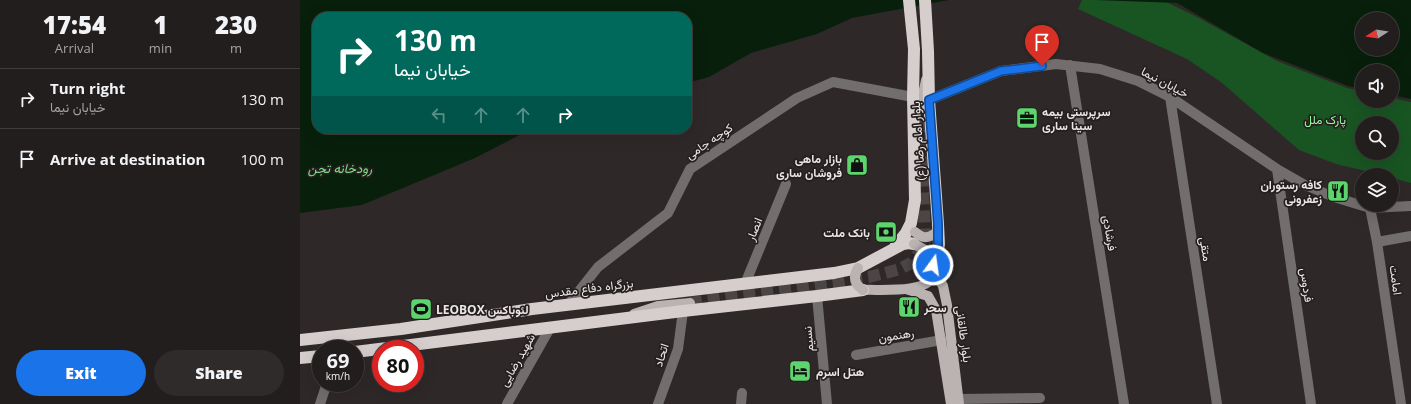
<!DOCTYPE html>
<meta charset="utf-8">
<style>
body{margin:0;font-family:"Open Sans",Vazirmatn,sans-serif;background:#2f2b2b;color:#f1f3f6;height:100vh;display:flex;flex-direction:column;font-size:15px;white-space:nowrap}
*{box-sizing:border-box;margin:0}
p{font-size:13px;color:#a3a2a4}
.icon{flex:none;width:22px;height:22px;fill:none;stroke:currentColor;stroke-width:2;stroke-linecap:round;stroke-linejoin:round}
.map{position:relative;flex:1;overflow:hidden}
.drawer{display:flex;flex-direction:column;background:#231e1e;width:300px}
.drawer>*{flex:none}
.banner{position:absolute;left:12px;top:12px;width:380px;height:122px;border-radius:16px;box-shadow:0 4px 16px #0002,0 0 0 1px #403c3c;background:#00695c;color:#fff;overflow:hidden}
.needle{width:26px;rotate:258deg}
.tools{position:absolute;left:1055px;top:12px;display:grid;gap:8px}
.tools a{display:grid;place-items:center;width:44px;height:44px;border-radius:50%;background:#231e1e;box-shadow:0 4px 16px #0002,0 0 0 1px #403c3c;font-size:20px}
.speed{position:absolute;left:12px;top:340px;display:flex;gap:8px;font-size:20px;font-weight:700;text-align:center}
.speed>*{display:grid;place-content:center;width:52px;height:52px;border-radius:50%;background:#231e1e;box-shadow:0 4px 16px #0002,0 0 0 1px #403c3c;line-height:1}
.speed small{font-size:10px;font-weight:400}
.speed .limit{border:6px solid #d22;background:#fff;color:#111}
.pin{position:absolute;display:grid;place-items:center;width:34px;height:34px;color:#fff;margin:-41px -17px;border-radius:50% 50% 50% 0;rotate:-45deg;box-shadow:0 0 4px #0007}
.pin .icon{rotate:45deg}
.me{position:absolute;width:44px;margin:-22px;rotate:14deg;stroke-linejoin:round;filter:drop-shadow(0 0 3px #0008)}
.turn{display:flex;align-items:center;gap:14px;height:84px;padding:0 16px;font-size:18px}
.turn .icon{width:52px;height:52px;stroke-width:2.5}
.turn b{display:block;font-size:28px;line-height:34px}
.lanes{display:flex;align-items:center;height:38px;padding:0 16px;background:#0003;justify-content:center;gap:20px;direction:ltr}
.lanes .off{opacity:.35}
.eta{display:flex;justify-content:space-evenly;align-items:center;height:68px;text-align:center}
.eta b{font-size:24px;font-weight:800;line-height:28px}
.action{display:flex;gap:8px;margin-top:auto;padding:8px 16px}
.action a{flex:1;height:46px;border-radius:24px;background:#1a73e8;color:#fff;font-size:16px;font-weight:800;line-height:46px;text-align:center}
.action a+a{background:#2f2b2b;color:#f1f3f6}
ul{padding:0;list-style:none}
li{display:flex;align-items:center;gap:12px;height:60px;padding:0 16px;border-top:1px solid #403c3c}
li div{flex:1}
li b{display:block;font-size:15px}
li em{font-style:normal}
main{display:flex;flex:1;min-height:0}
.map>svg:first-child{display:block}
.green{fill:#195523;fill-rule:evenodd}
.water{fill:#08200b;fill-rule:evenodd}
.lines{fill:none;stroke-linecap:round;stroke-linejoin:round}
.highway-tunnel{stroke:#4b4545;stroke-width:12;stroke-dasharray:12 6;stroke-linecap:butt}
.minor{stroke:#726e6e;stroke-width:10}
.major{stroke:#bab3b2;stroke-width:10}
.highway{stroke:#d6cdcd;stroke-width:12}
.major-bridge{stroke:#bab3b2;stroke-width:10}
.route-casing{stroke:#114b97;stroke-width:10}
.route{stroke:#1a73e8;stroke-width:7}
.labels{text-anchor:middle;dominant-baseline:central;stroke-width:3.5;stroke-linejoin:round;paint-order:stroke}
.street-label{font-size:12px;fill:#ece7e7;stroke:#251f1f}
.poi-label{font-size:12px;font-weight:bold;fill:#ece7e7;stroke:#251f1f;text-anchor:start}
.park-label{font-size:12px;fill:#95fa9e;stroke:#251f1f}
.water-label{font-size:13px;font-style:italic;fill:#7bdf85;stroke:#251f1f}
</style>
<main>
<section class="drawer">
<div class="eta">
<div><b>17:54</b><p>Arrival</p></div>
<div><b>1</b><p>min</p></div>
<div><b>230</b><p>m</p></div>
</div>
<ul>
<li><svg class="icon" aria-label="right" viewBox="0 0 24 24"><path d="M7 20v-9h11M14 6l5 5-5 5"/></svg><div><b>Turn right</b><p>خیابان نیما</p></div><em>130 m</em></li>
<li><svg class="icon" aria-label="arrive" viewBox="0 0 24 24"><path d="M6 21V4h12l-3 4 3 4H6"/></svg><div><b>Arrive at destination</b></div><em>100 m</em></li>
</ul>
<div class="action"><a>Exit</a><a>Share</a></div>
</section>
<div class="map">
<svg width="1111" height="404" viewBox="0 0 1111 404">
<rect width="100%" height="100%" fill="#2f2828"/>
<path class="green" d="M782,0H862L897,17L977,61L1047,88L1062,91V101H1092V98L1111,102V183L1092,178V175H1083L1036,164L999,150L921,82L887,59L778,9ZM1062,123H1092V153H1062Z"/>
<path class="water" d="M0,0H649L552,18L517,34L451,53L409,77L387,83V17H17V129H231L175,158L62,205L0,213Z
M795,0H1111V99L1092,95V71H1062V89L1048,86L963,53L877,3ZM1062,19H1092V49H1062Z"/>
<g class="lines">
<path class="highway-tunnel" d="M390,303L569,277L585,273L600,269L611,263L619,253L625,240L620,109"/>
<path class="minor" d="M770,65L824,404
M870,97L917,404
M629,100L701,71L756,64L800,69L838,81L870,97L977,169L1005,185L1034,197L1070,208L1111,206
M977,169L1011,404
M1070,208L1077,242L1101,404
M1077,242L1111,236
M445,284L486,184
M517,296L527,404
M268,305L298,267L368,213L390,169L497,98L533,82L613,97
M556,355L642,340
M659,399L740,398
M20,404L27,383
M207,404L250,328
M358,404L378,349L383,311
M441,404L442,393"/>
<path class="major" d="M620,109L626,80
M634,270L643,286L647,305L659,404
M606,289L628,296L636,310L651,404
M563,290C579,289 626,294 633,276C635,273 634,270 634,267
M334,314L358,306L390,303"/>
<path class="highway" d="M625,0L628,51L629,100L638,224L639,245L633,265
M595,247L606,233L611,223L615,200L613,97L614,49L609,0
M0,340L101,329L232,309L534,273L558,268L603,244L609,243L614,244
M55,352L383,311L517,296L563,290
M0,358L21,356"/>
<path class="major-bridge" d="M615,232C622,238 627,239 634,234
M614,244L627,251
M558,268C553,277 554,284 563,290"/>
</g>
<g class="lines">
<g class="route-casing">
<path id="route" d="M633,265L638,245V224L629,100L701,71L742,66"/>
</g>
<use href="#route" class="route"/>
</g>
<defs>
<g id="office-square" transform="scale(1.15)"><rect x="-9" y="-9" width="18" height="18" rx="4" fill="#5dd56d" stroke="#251f1f"/><path d="M-6-3h4V-5.5h4V-3h4V5H-6ZM-1-4.5V-3h2v-1.5ZM-6 0V1H6V0Z" fill="#111"/></g>
<g id="shop-square" transform="scale(1.15)"><rect x="-9" y="-9" width="18" height="18" rx="4" fill="#5dd56d" stroke="#251f1f"/><path d="M-5-2.5h2.3a2.7 3.5 0 0 1 5.4 0H5L5.5 6h-11ZM-1.5-2.5h3a1.5 2.3 0 0 0-3 0Z" fill="#111"/></g>
<g id="restaurant-square" transform="scale(1.15)"><rect x="-9" y="-9" width="18" height="18" rx="4" fill="#5dd56d" stroke="#251f1f"/><path d="M-5-6h1v4h1v-4h1v4h1v-4h1v5L-1.5 .5V6h-2V.5L-5-1ZM5-6V6H3V1.5H1.5Q1.5-4 5-6Z" fill="#111"/></g>
<g id="bank-square" transform="scale(1.15)"><rect x="-9" y="-9" width="18" height="18" rx="4" fill="#5dd56d" stroke="#251f1f"/><path d="M-6-4H6V4H-6ZM0-2.3a2.3 2.3 0 1 0 0 4.6a2.3 2.3 0 1 0 0-4.6Z" fill="#111"/></g>
<g id="stadium-square" transform="scale(1.15)"><rect x="-9" y="-9" width="18" height="18" rx="4" fill="#5dd56d" stroke="#251f1f"/><path d="M0-5a6.5 5 0 1 0 0 10a6.5 5 0 1 0 0-10ZM-3.5-1.8h7v3.6h-7Z" fill="#111"/></g>
<g id="hotel-square" transform="scale(1.15)"><rect x="-9" y="-9" width="18" height="18" rx="4" fill="#5dd56d" stroke="#251f1f"/><path d="M-6-4.5h1.5V1H6V5H4.5V3h-9V5H-6ZM-4 0a1.8 1.8 0 1 1 3.6 0ZM.5 0V-2.5h3Q6-2.5 6 0Z" fill="#111"/></g>
</defs>
<g fill-rule="evenodd">
<use href="#office-square" x="727" y="118"/>
<use href="#shop-square" x="557" y="165"/>
<use href="#restaurant-square" x="1038" y="191"/>
<use href="#bank-square" x="586" y="232"/>
<use href="#restaurant-square" x="609" y="307"/>
<use href="#stadium-square" x="121" y="309"/>
<use href="#hotel-square" x="500" y="371"/>
</g>
<g class="labels">
<g class="street-label">
<text transform="translate(865 82) rotate(28)">خیابان نیما</text>
<text transform="translate(409 141) rotate(-34)">کوچه جامی</text>
<text transform="translate(618 141) rotate(-94)">بلوار امام رضا (ع)</text>
<text transform="translate(454 229) rotate(-68)">انصار</text>
<text transform="translate(810 233) rotate(81)">فرشادی</text>
<text transform="translate(906 249) rotate(81)">متقی</text>
<text transform="translate(1096 280) rotate(82)">امامت</text>
<text transform="translate(1007 285) rotate(82)">فردوس</text>
<text transform="translate(289 288) rotate(-7)">بزرگراه دفاع مقدس</text>
<text transform="translate(664 334) rotate(82)">بلوار طالقانی</text>
<text transform="translate(596 335) rotate(-9)">رهنمون</text>
<text transform="translate(508 339) rotate(-95)">نسیم</text>
<text transform="translate(361 355) rotate(-73)">اتحاد</text>
<text transform="translate(217 360) rotate(-60)">شهید رضایی</text>
</g>
<g class="poi-label">
<text x="742" y="111">سرپرستی بیمه<tspan x="742" dy="14">سینا ساری</tspan></text>
<text x="542" y="158" text-anchor="end">بازار ماهی<tspan x="542" dy="14">فروشان ساری</tspan></text>
<text x="1022" y="184" text-anchor="end">کافه رستوران<tspan x="1022" dy="14">زعفرونی</tspan></text>
<text x="570" y="232" text-anchor="end">بانک ملت</text>
<text x="624" y="307">سحر</text>
<text x="136" y="309">LEOBOX لئوباکس</text>
<text x="516" y="371">هتل اسرم</text>
</g>
<g class="park-label">
<text x="1025" y="119">پارک ملل</text>
</g>
<g class="water-label">
<text x="40" y="168">رودخانه تجن</text>
</g>
</g>
</svg>
<div class="tools">
<a><svg class="needle" viewBox="-14 -14 28 28"><path d="M0-13l5 13h-10z" fill="#e53935"/><path d="M0 13l5-13h-10z" fill="#a3a2a4"/></svg></a>
<a><svg class="icon" aria-label="sound" viewBox="0 0 24 24"><path d="M4 9h4l5-4v14l-5-4H4zM17 9q2 3 0 6"/></svg></a>
<a><svg class="icon" aria-label="search" viewBox="0 0 24 24"><circle cx="10" cy="10" r="6"/><path d="M15 15l6 6"/></svg></a>
<a><svg class="icon" aria-label="layers" viewBox="0 0 24 24"><path d="M12 4l9 5-9 5-9-5zM3 14l9 5 9-5"/></svg></a>
</div>
<div class="speed"><div>69<small>km/h</small></div><div class="limit">80</div></div>
<div class="pin" style="left:742px;top:66px;background:#d93025"><svg class="icon" aria-label="arrive" viewBox="0 0 24 24"><path d="M6 21V4h12l-3 4 3 4H6"/></svg></div>
<svg class="me" style="left:633px;top:265px" viewBox="-20 -20 40 40"><circle r="17" fill="#1a73e8" stroke="#fff" stroke-width="3"/><path d="M0-11L8 9 0 5-8 9z" fill="#fff"/></svg>
<div class="banner">
<div class="turn"><svg class="icon" aria-label="right" viewBox="0 0 24 24"><path d="M7 20v-9h11M14 6l5 5-5 5"/></svg><div><b>130 m</b>خیابان نیما</div></div>
<div class="lanes"><svg class="icon off" aria-label="left" viewBox="0 0 24 24"><path d="M17 20v-9H6M10 6l-5 5 5 5"/></svg><svg class="icon off" aria-label="ahead" viewBox="0 0 24 24"><path d="M12 20V5M6 11l6-6 6 6"/></svg><svg class="icon off" aria-label="ahead" viewBox="0 0 24 24"><path d="M12 20V5M6 11l6-6 6 6"/></svg><svg class="icon" aria-label="right" viewBox="0 0 24 24"><path d="M7 20v-9h11M14 6l5 5-5 5"/></svg></div>
</div>
</div>
</main>
